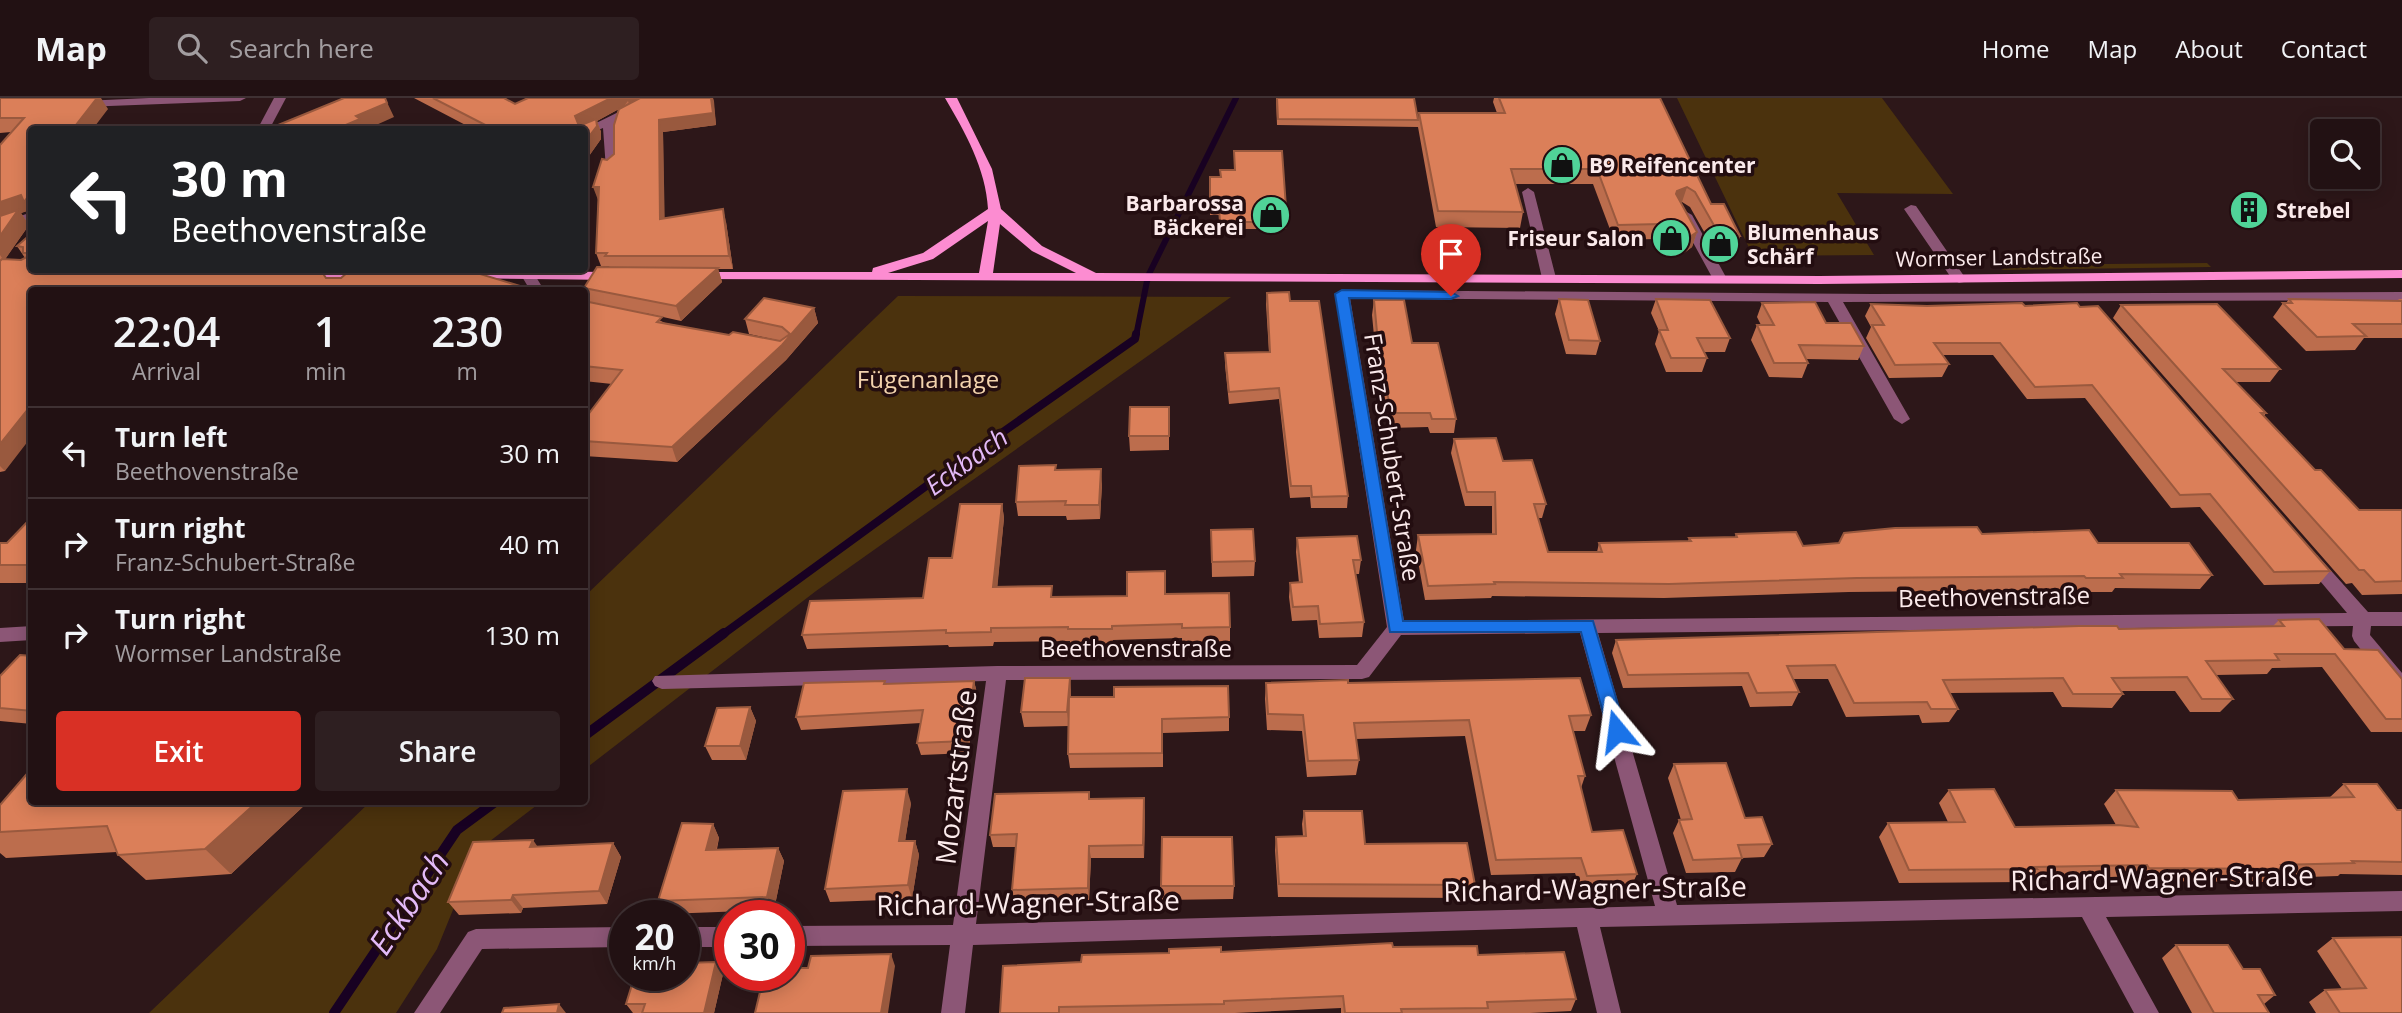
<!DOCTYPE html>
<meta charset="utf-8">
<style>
body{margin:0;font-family:"Open Sans",sans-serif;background:#2e1f21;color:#f1f3f6;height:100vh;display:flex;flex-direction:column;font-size:26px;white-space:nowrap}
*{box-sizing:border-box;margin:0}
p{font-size:23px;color:#a29da0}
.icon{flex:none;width:38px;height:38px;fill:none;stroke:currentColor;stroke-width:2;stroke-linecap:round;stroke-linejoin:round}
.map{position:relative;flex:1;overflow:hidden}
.drawer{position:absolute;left:28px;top:189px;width:560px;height:518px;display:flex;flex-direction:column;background:#221113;border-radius:7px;box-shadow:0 4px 18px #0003,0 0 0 2px #3f3133}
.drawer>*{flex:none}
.top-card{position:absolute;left:28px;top:28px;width:560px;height:147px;border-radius:7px;box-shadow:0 4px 18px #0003,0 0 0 2px #3f3133;background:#202124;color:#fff;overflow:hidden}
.controls{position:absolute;left:2310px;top:21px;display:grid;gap:14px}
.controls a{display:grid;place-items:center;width:70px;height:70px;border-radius:7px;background:#221113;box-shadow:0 4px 18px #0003,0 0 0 2px #3f3133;font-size:35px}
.speed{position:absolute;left:609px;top:802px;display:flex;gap:14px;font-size:35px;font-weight:700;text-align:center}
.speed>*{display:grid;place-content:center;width:91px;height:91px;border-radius:50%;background:#221113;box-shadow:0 4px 18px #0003,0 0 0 2px #3f3133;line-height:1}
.speed small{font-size:18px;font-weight:400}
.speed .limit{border:10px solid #d22;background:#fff;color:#111}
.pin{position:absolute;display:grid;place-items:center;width:60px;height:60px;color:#fff;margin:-72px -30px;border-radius:50% 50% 50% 0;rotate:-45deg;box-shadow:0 0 7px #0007}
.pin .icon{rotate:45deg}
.me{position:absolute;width:77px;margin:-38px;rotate:344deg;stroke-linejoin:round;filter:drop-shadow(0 0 5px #0008)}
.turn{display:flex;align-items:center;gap:24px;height:147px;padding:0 28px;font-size:32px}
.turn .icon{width:91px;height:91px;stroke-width:2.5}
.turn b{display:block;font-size:49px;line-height:60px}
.eta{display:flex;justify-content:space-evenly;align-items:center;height:119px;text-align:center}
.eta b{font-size:42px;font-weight:600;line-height:49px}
.primary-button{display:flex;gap:14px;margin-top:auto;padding:14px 28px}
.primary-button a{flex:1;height:80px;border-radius:7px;background:#d93025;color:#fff;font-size:28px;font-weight:600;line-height:80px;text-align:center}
.primary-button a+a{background:#2e1f21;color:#f1f3f6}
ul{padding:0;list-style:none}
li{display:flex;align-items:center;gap:21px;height:91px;padding:0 28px;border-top:2px solid #3f3133}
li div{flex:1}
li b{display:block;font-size:26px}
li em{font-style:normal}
header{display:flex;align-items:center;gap:42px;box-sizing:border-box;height:98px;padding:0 35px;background:#221113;border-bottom:2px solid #3f3133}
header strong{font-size:33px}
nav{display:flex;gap:38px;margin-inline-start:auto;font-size:24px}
.search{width:490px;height:63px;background:#2e1f21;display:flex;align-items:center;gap:18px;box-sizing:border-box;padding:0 24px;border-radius:7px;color:#a29da0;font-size:26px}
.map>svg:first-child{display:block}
.green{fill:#4b320d}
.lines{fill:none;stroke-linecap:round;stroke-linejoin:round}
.stream-far2{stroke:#180122;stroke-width:6}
.stream-far1{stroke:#180122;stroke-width:8}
.stream{stroke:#180122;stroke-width:10}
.minor{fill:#8c5676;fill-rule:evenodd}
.major{fill:#fc8cd1;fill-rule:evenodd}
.wall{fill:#bc6d4d}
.shaded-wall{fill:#99593e}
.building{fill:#db7f59;stroke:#99593e;stroke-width:2}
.route{fill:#1a73e8;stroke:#114b97;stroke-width:2}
.labels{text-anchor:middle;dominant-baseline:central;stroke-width:7;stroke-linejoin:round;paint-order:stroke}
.far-poi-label{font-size:21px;font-weight:bold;fill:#fbeaeb;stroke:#230d10;text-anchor:start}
.far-street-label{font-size:21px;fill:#fbeaeb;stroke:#230d10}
.park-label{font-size:24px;fill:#f3d3ad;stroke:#230d10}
.street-label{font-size:24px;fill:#fbeaeb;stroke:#230d10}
.water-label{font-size:26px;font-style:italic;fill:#e3baf7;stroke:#230d10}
.near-street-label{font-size:28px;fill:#fbeaeb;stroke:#230d10}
.near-water-label{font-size:32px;font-style:italic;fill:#e3baf7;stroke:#230d10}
</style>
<header>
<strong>Map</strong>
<div class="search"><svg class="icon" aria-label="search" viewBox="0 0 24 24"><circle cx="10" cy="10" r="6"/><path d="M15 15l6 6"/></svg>Search here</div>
<nav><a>Home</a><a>Map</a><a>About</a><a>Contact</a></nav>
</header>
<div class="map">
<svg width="2402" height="915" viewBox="0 0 2402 915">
<rect width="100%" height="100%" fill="#2d1719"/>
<path class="green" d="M1677,0H1882L1953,96L1837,95L1874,157L1753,158Z
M2207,165L2211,169L2001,172L2012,167Z
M898,198L1231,199L816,493L585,671V498Z
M370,704H541L477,753L437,851L396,915H149Z"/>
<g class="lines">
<path class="stream-far2" d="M1136,238L1148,178L1236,0"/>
<path class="stream-far1" d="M722,537L929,386L1135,241L1136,236"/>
<path class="stream" d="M584,638L724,535
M334,915L457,732L495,704"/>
<path class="minor" d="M149,0H246L240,3L83,9L77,6L83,3Z
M274,0H286L269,32H257Z
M647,0H662L615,24L616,68L610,72L606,71L603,30L584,38V32H582Z
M1528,90L1534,94L1556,180L1554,183L1549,184L1542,180L1522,94Z
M1911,107L1916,108L1966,181L1964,184L1959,185L1952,181L1904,111Z
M1685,113L1692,117L1727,181L1725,184H1715L1713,181L1678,117Z
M32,114V123L0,134V125Z
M528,173L533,174L544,192H530L521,177Z
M1342,192L1872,196L2402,194V202L1843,204L1910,321L1902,326L1894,321L1828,204L1350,200L1404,523L2347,515L2305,465L2302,461L2305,457H2317L2368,514H2402V528H2371L2370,537L2402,575V597L2395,594L2354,543L2352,538L2353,528L1598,535L1677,807L2402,793V813L2106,819L2159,915H2134L2082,819L1600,829L1621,915H1597L1577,829L973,847L965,915H941L950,847L789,848V828L953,827L986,583L662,591L655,588L652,583L655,578L997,568L1357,567L1387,529L1335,196ZM1580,535L1655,808L976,826L1006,582L1362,581L1369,579L1401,537Z
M32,528V542L0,544V530Z
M625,829V849L482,851L440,915H414L468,834L476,831Z
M684,829H730V849H684Z"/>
<path class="major" d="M945,0H957L992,71L1001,111L1042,148L1096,175L1819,178L2402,172V180L1819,186L693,181L691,178L698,174H872L873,170L923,155L988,111C986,71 965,34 945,0ZM988,123L979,175H888L933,161ZM1000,126L1032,153L1076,175H993Z
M306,172H369L376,176L369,180L301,179L299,176Z
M463,173L614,174L621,178L614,182L458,180L456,177Z"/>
</g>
<path class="wall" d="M0,0L108,11L32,32V114L30,112L21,115L29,127L5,161L21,162L25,160L17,148L32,135V172L330,180L520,188L32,192L5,373L0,374V47L11,34L0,35Z
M414,0H504L515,6L713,0L716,27L663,34L664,120L726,124L733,171H718L722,184L681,223L645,215L665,225L729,237L780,243H781L749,236L745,221L814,210L818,225L786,262L677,364L584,358V322L612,286L584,283V203L590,204L584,190L610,170L609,168H601L596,155L598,102L607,62L614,56L619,11L597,23L601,34V41L584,65V32H475Z
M1276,0L1418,22L1419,15H1497L1493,4L1494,0H1660L1711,106L1740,138L1735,154L1715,153L1690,109L1682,104H1681L1697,134L1692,149L1684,155H1675L1666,152L1656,141L1614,142L1593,86H1515L1523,114L1520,130L1436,129L1418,29L1277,27Z
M1210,79L1287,124L1286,131H1219V117H1210Z
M1267,195L1290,203L1348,398L1347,410H1311L1310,399L1290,400L1279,301L1229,306L1225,267V255L1269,254L1266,206Z
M1559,201L1600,243L1596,257L1566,256L1555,216Z
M1656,201L1730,240L1725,254H1704L1707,260L1702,274H1666L1655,246L1659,233L1651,215Z
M2289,201L2397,203L2399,201H2402V240H2364L2355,252L2306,253L2273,219L2283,205H2286Z
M1374,202L1412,245L1456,321L1454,335H1430L1428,329L1389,330L1376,259L1372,217Z
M1762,205L1826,225L1864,248L1858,262L1806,261L1808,265L1802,280L1769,279L1751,242L1757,227H1761L1757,219Z
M2022,205L2330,473L2319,486L2264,487L2200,409L2171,410L2085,300L2027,301L1993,257H1942L1949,266L1942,279L1889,280L1866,240L1871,229L1865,218L1871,206L1927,208Z
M2121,207L2280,271L2270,284H2236L2266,315L2264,318L2315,372L2359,412H2402V496L2362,497L2352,485L2346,486L2113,220Z
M1169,309V352L1130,353L1129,338Z
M1454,341L1503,363L1546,406L1542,420H1538L1548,454H1597L1599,445L1688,443L1689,440L1735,439L1736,436L1803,448L1982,436L2098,445L2212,477L2200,491L2115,490L2112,494H2076L2074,492L1849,494L1664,500L1492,498L1491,500L1425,502L1416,452L1418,437L1492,436V408H1465L1451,355Z
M1056,372L1102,386L1100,421L1067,422L1066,418H1018L1016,404Z
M1002,406L1004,420L997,489L1053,499L1127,498L1165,496L1230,529V543L1182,544V540L1113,542V546H1070V543L994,544L993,548L949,549L948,547L807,551L802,537L923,500L952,460Z
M32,419V485H0V445H7Z
M1211,432L1255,463L1254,478L1212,479Z
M1297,440L1361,462L1359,476H1355L1364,524L1362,539L1319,540L1317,522L1292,523L1289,499L1290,485H1299L1296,454Z
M2279,522L2344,551L2402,581V634H2371L2322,569L2272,570L2267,576L2216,577L2233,601L2220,614H2190L2175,593H2121L2123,596L2112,610L2062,609L2053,594L1950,595L1958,611L1949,624L1922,625L1919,617L1846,619L1828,581H1793L1799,594L1792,608L1750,609L1742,588L1623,590L1612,555L1616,542L2273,528Z
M32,558V626L0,623V578Z
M1070,580L1071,599L1229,619V633L1163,635V669L1070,670L1068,656L1069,628L1024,629L1021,614Z
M974,583L977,595L968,655L921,657L917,645L921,625L801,632L796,619L886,586Z
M1266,585H1348L1591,617L1585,633H1573L1585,678L1581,690L1592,734L1637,776L1630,791L1581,793L1575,775L1491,777L1465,638L1356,641L1359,662L1356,677L1307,679L1302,633L1267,632L1265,601Z
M750,609L756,623L746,662H712L705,648Z
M1674,666L1745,720L1772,746L1764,759L1742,760L1735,774L1686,775L1673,735L1679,722H1681L1668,680Z
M2344,686L2397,712H2402V777L2340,776L2338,778L2275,780L2269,784L2136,783L2134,780L2028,782L2025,784L1899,785L1879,739L1888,725L1948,724L1939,705L1949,692L2015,729L2116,727L2104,706L2116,692L2238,702L2329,700Z
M1089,694L1090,701L1145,713L1144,760H1091L1089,802L1015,804L1012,792L1016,749H993L990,737Z
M308,704L231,776L146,782L118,757L117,754L6,760L0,755V707Z
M911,705L905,743H915L919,757L912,801L830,804L825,791Z
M1304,713L1365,746L1475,787L1471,800L1278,799L1275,752L1276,739L1303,738L1302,726Z
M713,726L719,740L717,751L778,750L784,763L774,812L666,816L658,803Z
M613,745L621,759L607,806L523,810L521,815L459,817L448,804L538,749Z
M1161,788H1234L1233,801L1162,802Z
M2333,840L2402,915H2316L2309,904L2325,892L2342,891L2317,853Z
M2176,847L2243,871L2275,897L2264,906L2269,915H2192L2162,860Z
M1393,849L1478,857L1576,901L1571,913L1530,915H1341V910L1235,915H1000L1081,864L1221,854Z
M723,876L714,915H633L626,906Z"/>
<path class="shaded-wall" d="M97,0H101L108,11L92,32H72Z
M385,0L394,19L365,32H334Z
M611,0H641L629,6L628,3L624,8L597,23L601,34V41L584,65V45L575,18Z
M711,0H713L714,3L716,27L663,34L665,134L660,121L659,22Z
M593,89H599L604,101L598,102Z
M1687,89L1682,104L1673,108L1677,93Z
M32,93V114L30,112L21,115L29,127L4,163L0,157V104Z
M723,111L726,124L733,171L729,158Z
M1697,134L1692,149L1684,155L1688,140Z
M718,170L722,184L681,223L676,208Z
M814,210L818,225L786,262L677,364L672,349L782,247Z
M32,306V338L5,373L0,368V346Z
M1101,371L1102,386L1100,421L1099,407Z
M1002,406L1004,420L996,504L993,489Z
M1070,580L1071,594L1069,628L1067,614Z
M974,583L977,595L968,655L966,643Z
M750,609L756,623L746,662L740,648Z
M907,691L911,705L903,757L899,743Z
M1144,700L1145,713L1144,760L1143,747Z
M257,704H308L231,776L205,751Z
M713,726L719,740L713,765L706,752Z
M533,742L542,755L530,749Z
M915,743L919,757L912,801L908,787Z
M613,745L621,759L607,806L599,793Z
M1089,748L1091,760L1089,802L1088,790Z
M778,750L784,763L774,812L767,799Z
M513,797L523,810L521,815L511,802Z
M891,856L895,868L888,915H881Z
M716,864L723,876L714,915H704Z
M559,906L566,915H557Z"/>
<path class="building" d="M0,0H97L72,32H32V93L24,104L21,97L0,104V47L24,20H0Z
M344,0H385L387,5L356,18L360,21L334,32H266Z
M433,0H504L515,6L528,0H611L575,18L579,28L596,21L597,28L584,45V32H495Z
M640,0H711L713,15L659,22L660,121L723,111L729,158H605L607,155H596L599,89H593L602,61L607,62L614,56V27L619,11Z
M1277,0H1414L1418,22L1278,21Z
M1499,0H1660L1711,106H1724L1740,138H1720L1695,94L1687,89L1677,93L1676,96L1697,134L1688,140H1680L1671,137L1660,126L1618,127L1597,71H1511L1523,114L1438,113L1419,15H1505Z
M1234,53H1282L1287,124H1220L1219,110H1210V79H1221L1220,72H1235Z
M18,112L0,138V118Z
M32,135V172H216L326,174L324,177L326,180H341L348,174H447L450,172H467L520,188L516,192H32V306L0,346V163L2,161L21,162L29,158V155H23V149L17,148Z
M597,169L718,170L676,208L584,190Z
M1289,194L1290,203H1319L1348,398L1312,399L1311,388H1291L1279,290L1229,294L1225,255L1270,254L1267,195Z
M764,200L814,210L782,247L672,349L584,343V322L622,272L584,268V203L662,219L657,224L729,237L733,234L780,243L790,236L782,229L745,221Z
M1559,201L1588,202L1600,243L1569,242Z
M1656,201L1710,202L1730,240H1697L1707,260H1671L1659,232H1668Z
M2289,201L2402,203V226H2353L2366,238L2317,239L2283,205H2292Z
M1374,202H1404L1412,245H1438L1456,321H1432L1430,315H1391L1378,245Z
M1815,204L1826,225H1851L1864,248L1799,247L1808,265H1774L1757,227H1774L1762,205Z
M2022,205L2025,208L2077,205L2080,209L2098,208L2330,473L2274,474L2210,396L2180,397L2092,287L2035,289L2000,245H1934L1949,266L1895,267L1872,227H1884L1871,206L1927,208Z
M2217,206L2280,271H2223L2266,315H2261L2315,372H2321L2359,412H2402V483L2375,484L2364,472H2359L2121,207Z
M1130,309H1169V338H1129Z
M1496,340L1503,363L1532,362L1546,406H1534L1548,454H1602L1599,445L1691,443L1689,440L1737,439L1736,436L1796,434L1803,448L1839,445L1844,435L1895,430L1977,429L1982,436L2089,432L2098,445H2189L2212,477L2120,476L2123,480H2086L2084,478L1857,480L1669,486L1494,484L1495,486L1428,488L1418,437L1496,436L1495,394H1467L1454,341Z
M1056,367L1055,372L1101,371L1099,407H1065L1066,403L1016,404L1019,368Z
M960,406H1002L993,489L1052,488L1051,499L1127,498V474L1165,473V496L1229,495L1230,529L1182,530V526L1112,528V531H1068V529L991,530V534L946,535V532L802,537L810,503L923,500L929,460H952Z
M32,419V467H0V445H7Z
M1253,431L1255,463L1212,464L1211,432Z
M1357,438L1361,462H1353L1364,524L1320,526L1318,508L1293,509L1290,485L1302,484L1297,440Z
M2319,521L2344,551L2378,552L2402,581V621H2386L2335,556H2275L2279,562L2206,563L2233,601H2202L2187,579L2112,580L2123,596H2073L2063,580L1943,582L1958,611H1931L1927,604L1854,605L1835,567L1787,568L1799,594L1757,595L1748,575L1628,577L1616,542L2079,528H2117L2119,531L2284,528L2279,522Z
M20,557L32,558V613L0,610V578Z
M1025,580H1070L1067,614H1021Z
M1580,580L1591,617L1569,618L1585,678H1578L1592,734L1623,732L1637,776L1587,778L1581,760L1496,762L1469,622L1354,625L1359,662L1308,663L1303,617L1268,616L1266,585L1348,582V585Z
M885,583L884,586L974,583L966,643L917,645L923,612L796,619L804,585Z
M1228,588L1229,619L1162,621V655L1068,656L1069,599H1114V589Z
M750,609L740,648H705L717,610Z
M1726,665L1745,720L1762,719L1772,746L1738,747L1742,760L1693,762L1679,722L1692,721L1674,666Z
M32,670V704H257L205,751L118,757L107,728L0,734V707Z
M2344,686H2377L2397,712H2402V764L2352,763L2354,765L2281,767L2284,771L2149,770L2147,767L2035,769L2037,771L1909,772L1888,725L1965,724L1949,692L1994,691L2015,729L2118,727L2138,729L2116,692L2232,693L2238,702L2354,699Z
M907,691L899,743H915L908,787L825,791L843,693Z
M1089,694V701L1144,700L1143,747L1089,748L1088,790L1012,792L1017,736L990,737L995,696Z
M1304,713H1362L1365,746L1467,745L1475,787L1279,786L1276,739L1306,738Z
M682,725L713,726L706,752L778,750L767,799L658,803Z
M1162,739H1232L1234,788H1161Z
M533,742L530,749L613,745L599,793L513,797L511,802L448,804L473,744Z
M2402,839V915H2340L2325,892L2366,890L2333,840Z
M1392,845L1393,849L1477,848L1478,857L1564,854L1576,901L1487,904L1488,910L1401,911L1402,915H1345L1343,898L1224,903V906L1059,909V915H1000L1003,868L1081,864L1082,857L1169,855V851L1221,849V854Z
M2176,847H2228L2243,871H2260L2275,897H2258L2269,915H2214Z
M891,856L881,915H755L764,877H789V870H808L811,858Z
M716,864L704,915H642L645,906H626L635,877H684V865Z
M559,906L557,915H502L504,910Z"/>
<path class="route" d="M1342,192L1451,194L1458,198L1451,201L1349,200L1403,523H1593L1626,633L1623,638L1617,641L1611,638L1608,633L1581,534H1390L1335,196Z"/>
<defs>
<g id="shop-disc" transform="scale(2.0125)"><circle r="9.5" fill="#50d398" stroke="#230d10"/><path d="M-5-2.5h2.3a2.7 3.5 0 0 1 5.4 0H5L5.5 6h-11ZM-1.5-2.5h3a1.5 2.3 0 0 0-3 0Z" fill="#111"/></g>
<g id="building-disc" transform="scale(2.0125)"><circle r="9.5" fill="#50d398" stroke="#230d10"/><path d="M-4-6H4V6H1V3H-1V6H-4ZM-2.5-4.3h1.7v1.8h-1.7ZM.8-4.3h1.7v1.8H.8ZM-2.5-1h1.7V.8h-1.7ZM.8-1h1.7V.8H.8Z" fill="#111"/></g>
</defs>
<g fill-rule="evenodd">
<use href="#shop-disc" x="1562" y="67"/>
<use href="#building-disc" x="2249" y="112"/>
<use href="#shop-disc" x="1271" y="117"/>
<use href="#shop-disc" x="1671" y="140"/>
<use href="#shop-disc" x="1720" y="146"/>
</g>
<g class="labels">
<g class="far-poi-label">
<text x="1589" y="67">B9 Reifencenter</text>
<text x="1244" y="105" text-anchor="end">Barbarossa<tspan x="1244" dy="24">Bäckerei</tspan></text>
<text x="2276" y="112">Strebel</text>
<text x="1747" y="134">Blumenhaus<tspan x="1747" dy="24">Schärf</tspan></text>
<text x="1644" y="140" text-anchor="end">Friseur Salon</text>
</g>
<g class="far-street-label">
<text transform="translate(1999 159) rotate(-1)">Wormser Landstraße</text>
</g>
<g class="park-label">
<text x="928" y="280">Fügenanlage</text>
</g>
<g class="street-label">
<text transform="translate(1393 359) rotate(81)">Franz-Schubert-Straße</text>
<text transform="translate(1994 498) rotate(-1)">Beethovenstraße</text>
<text x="1136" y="549">Beethovenstraße</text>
</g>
<g class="water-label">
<text transform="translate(966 363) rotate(-36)">Eckbach</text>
</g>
<g class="near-street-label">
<text transform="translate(955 679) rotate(-83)">Mozartstraße</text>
<text transform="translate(2162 779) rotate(-1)">Richard-Wagner-Straße</text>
<text transform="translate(1595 790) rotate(-1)">Richard-Wagner-Straße</text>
<text transform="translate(1028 804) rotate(-1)">Richard-Wagner-Straße</text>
</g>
<g class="near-water-label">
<text transform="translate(408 804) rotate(-56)">Eckbach</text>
</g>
</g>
</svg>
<div class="controls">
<a><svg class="icon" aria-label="search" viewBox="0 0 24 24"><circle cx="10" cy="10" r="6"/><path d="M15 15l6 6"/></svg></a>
</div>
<div class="speed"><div>20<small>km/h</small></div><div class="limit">30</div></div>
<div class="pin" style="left:1451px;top:198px;background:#d93025"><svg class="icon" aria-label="arrive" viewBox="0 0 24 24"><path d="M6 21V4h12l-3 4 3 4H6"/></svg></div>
<svg class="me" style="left:1617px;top:633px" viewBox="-20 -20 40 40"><path d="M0-17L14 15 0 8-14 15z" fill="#1a73e8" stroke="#fff" stroke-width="4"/></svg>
<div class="top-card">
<div class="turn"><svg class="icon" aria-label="left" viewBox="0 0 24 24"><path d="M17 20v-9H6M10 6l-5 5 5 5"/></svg><div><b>30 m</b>Beethovenstraße</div></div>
</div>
<section class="drawer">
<div class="eta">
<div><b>22:04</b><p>Arrival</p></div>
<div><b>1</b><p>min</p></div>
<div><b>230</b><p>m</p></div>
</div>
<ul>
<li><svg class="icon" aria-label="left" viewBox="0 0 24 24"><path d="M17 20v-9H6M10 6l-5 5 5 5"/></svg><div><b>Turn left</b><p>Beethovenstraße</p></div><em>30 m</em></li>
<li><svg class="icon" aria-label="right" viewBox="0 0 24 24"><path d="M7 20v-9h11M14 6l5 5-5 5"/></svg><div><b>Turn right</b><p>Franz-Schubert-Straße</p></div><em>40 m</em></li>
<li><svg class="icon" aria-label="right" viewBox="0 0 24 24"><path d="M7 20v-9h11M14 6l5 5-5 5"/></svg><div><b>Turn right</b><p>Wormser Landstraße</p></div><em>130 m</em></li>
</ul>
<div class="primary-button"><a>Exit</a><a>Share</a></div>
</section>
</div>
